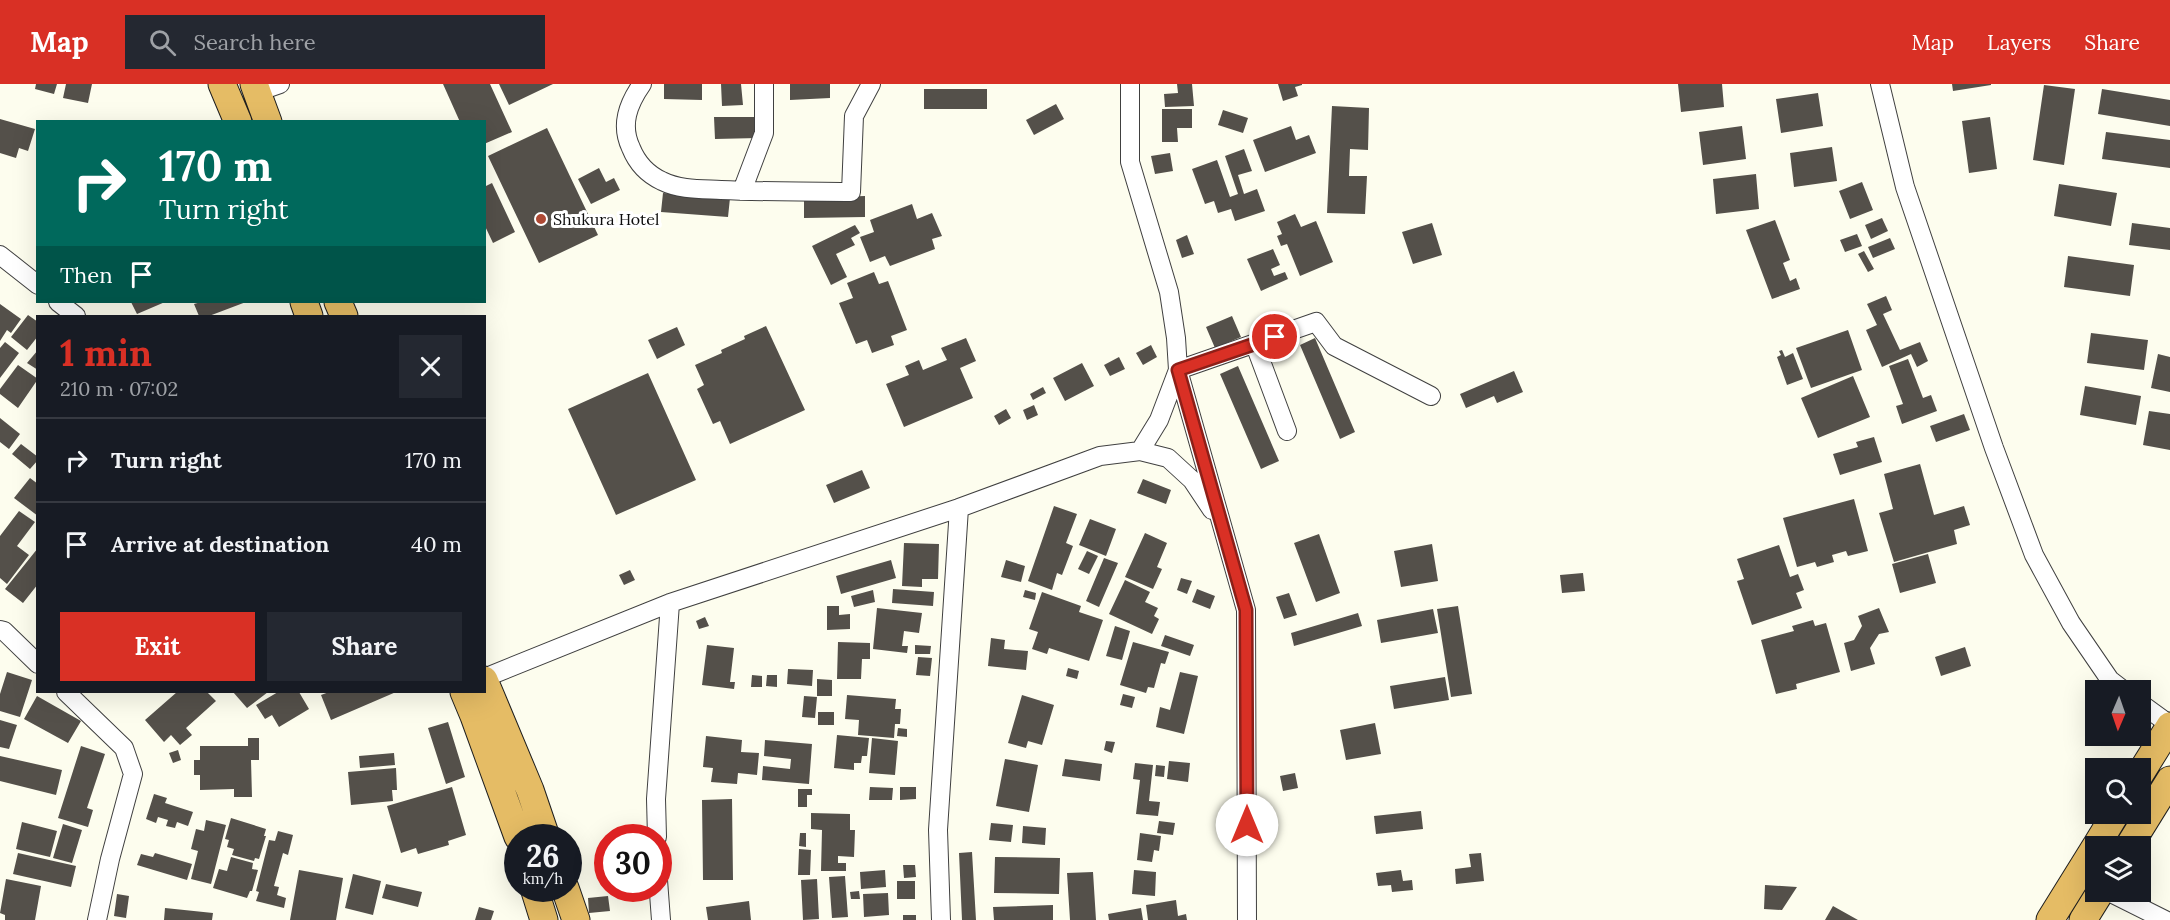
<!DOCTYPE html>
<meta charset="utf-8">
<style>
body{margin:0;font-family:Lora,serif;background:#242831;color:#f1f3f6;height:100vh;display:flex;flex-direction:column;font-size:22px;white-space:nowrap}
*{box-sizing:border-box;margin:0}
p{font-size:20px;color:#9ea1a6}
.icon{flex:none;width:33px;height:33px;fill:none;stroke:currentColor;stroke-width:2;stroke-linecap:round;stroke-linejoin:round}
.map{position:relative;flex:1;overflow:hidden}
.side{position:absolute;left:36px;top:231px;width:450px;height:378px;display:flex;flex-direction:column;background:#171b24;border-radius:0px;box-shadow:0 6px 24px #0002}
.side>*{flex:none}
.guide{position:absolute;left:36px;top:36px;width:450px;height:183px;border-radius:0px;box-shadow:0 6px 24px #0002;background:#00695c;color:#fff;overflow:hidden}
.needle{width:39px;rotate:182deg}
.buttons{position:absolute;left:2085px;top:596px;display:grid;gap:12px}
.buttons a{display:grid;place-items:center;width:66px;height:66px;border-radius:0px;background:#171b24;box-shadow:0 6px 24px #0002;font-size:30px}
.speed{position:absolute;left:504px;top:740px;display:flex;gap:12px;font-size:30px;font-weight:700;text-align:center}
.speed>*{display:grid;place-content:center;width:78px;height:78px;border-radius:50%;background:#171b24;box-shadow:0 6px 24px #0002;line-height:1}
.speed small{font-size:15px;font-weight:400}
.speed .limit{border:9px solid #d22;background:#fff;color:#111}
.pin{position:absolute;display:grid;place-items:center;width:51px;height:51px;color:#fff;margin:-26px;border:3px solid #fff;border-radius:50%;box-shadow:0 2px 6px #0007}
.me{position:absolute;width:66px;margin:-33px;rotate:0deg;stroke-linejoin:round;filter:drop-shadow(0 0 4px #0008)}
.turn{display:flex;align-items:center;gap:21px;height:126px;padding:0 24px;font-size:27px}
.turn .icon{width:78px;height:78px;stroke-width:2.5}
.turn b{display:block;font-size:42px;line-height:51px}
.then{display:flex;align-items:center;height:57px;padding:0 24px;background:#0003;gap:12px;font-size:22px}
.round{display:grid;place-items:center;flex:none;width:63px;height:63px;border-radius:0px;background:#242831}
.headline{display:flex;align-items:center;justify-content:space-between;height:102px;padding:0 24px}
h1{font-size:36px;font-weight:800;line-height:45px;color:#d93025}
.button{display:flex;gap:12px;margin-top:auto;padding:12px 24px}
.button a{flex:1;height:69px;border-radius:0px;background:#d93025;color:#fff;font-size:24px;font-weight:800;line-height:69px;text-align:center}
.button a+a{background:#242831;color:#f1f3f6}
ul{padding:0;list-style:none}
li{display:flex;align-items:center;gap:18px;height:84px;padding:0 24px;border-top:2px solid #363941}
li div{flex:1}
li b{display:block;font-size:22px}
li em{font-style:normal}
header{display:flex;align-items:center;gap:36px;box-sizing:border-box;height:84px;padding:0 30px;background:#d93025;color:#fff}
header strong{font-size:28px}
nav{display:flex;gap:33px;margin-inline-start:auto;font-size:21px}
.search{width:420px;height:54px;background:#242831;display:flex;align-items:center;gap:15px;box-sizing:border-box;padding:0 21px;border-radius:0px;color:#9ea1a6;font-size:22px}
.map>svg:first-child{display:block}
.building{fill:#54504a}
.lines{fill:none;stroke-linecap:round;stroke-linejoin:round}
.minor-casing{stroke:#404040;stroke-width:20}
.highway-casing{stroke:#1e1e1e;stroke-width:29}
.minor{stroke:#fff;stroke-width:18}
.highway{stroke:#e5bc65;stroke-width:27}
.route-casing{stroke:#8d1f18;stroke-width:15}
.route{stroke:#d93025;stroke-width:10}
.poi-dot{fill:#ae4934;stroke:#fff;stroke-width:2}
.labels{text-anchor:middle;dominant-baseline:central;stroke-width:6;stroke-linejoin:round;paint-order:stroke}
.poi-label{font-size:16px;fill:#0d0d0d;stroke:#fff;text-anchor:start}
</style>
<header>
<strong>Map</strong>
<div class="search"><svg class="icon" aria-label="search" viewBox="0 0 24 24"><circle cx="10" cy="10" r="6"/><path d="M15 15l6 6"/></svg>Search here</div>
<nav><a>Map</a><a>Layers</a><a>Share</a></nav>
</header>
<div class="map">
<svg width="2170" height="836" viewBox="0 0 2170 836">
<rect width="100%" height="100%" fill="#fdfdee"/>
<path class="building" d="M36,0H57L54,10L35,5Z
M66,0H92L88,19L63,14Z
M443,0H490L512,48L484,60V38H460Z
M499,0H553L509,21Z
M664,0H702V16L664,15Z
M721,0H741L743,21L722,22Z
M790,0H830V14L790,16Z
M1177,0H1192L1194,22L1165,23L1164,10L1178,9Z
M1278,0H1302V1L1295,3L1298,12L1283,17Z
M1678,0H1722L1724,23L1681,28Z
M1952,0H1991V1L1953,7Z
M2044,1L2075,5L2064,81L2033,76Z
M924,5H987V25H924Z
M2102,5L2170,16V42L2098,30Z
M1818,9L1823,42L1781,49L1776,15Z
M1056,20L1064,35L1034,51L1026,36Z
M1332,22L1369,24L1368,66L1350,65L1349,92H1367L1365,130L1327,129Z
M1162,25H1192V44H1177L1178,58H1162Z
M1223,26L1248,34L1243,49L1218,41Z
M714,33H758V54L715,55Z
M1990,33L1997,85L1969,89L1962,37Z
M0,35L35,45L28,67L19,64L16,74L0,69Z
M1291,42L1296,56L1309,51L1316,69L1265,88L1253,56Z
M1742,42L1746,75L1703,81L1699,48Z
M547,44L598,151L539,179L488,72Z
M2106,48L2170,56V84L2102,75Z
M1832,63L1837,97L1794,103L1790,69Z
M1244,65L1252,87L1238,91L1244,110L1257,105L1265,127L1235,137L1231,125L1218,129L1214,117L1205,120L1192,85L1217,76L1230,113L1238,110L1225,72Z
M1170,69L1173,87L1155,90L1151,72Z
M599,84L606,98L614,94L620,106L591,120L578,95Z
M1756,90L1759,125L1716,130L1713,95Z
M1862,98L1873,126L1850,135L1839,107Z
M492,99L515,148L493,159L484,140V103Z
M2059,100L2117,109L2111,142L2054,132Z
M663,109L730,114L728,133L661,128Z
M865,112V133L804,134V114Z
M912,120L917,135L932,129L942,152L932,155L935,165L890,182L885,172L870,178L860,153L874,148L870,136Z
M1295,130L1301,143L1316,137L1333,178L1300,192L1287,160L1281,162L1277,152L1282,150L1277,138Z
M1882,134L1888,147L1871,155L1865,141Z
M1775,136L1790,176L1783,179L1790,197L1796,194L1800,205L1772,215L1746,146Z
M1432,139L1442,171L1413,180L1402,148Z
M2132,139L2170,144V166L2129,161Z
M855,141L860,149L851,154L855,161L836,170L847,193L831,201L812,162Z
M1857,150L1862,162L1845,168L1840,156Z
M1187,151L1194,170L1182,174L1176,156Z
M1890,154L1895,165L1873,174L1868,163Z
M1273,165L1280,181L1271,185L1274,192L1285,188L1288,195L1261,207L1247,175Z
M1864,167L1874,185L1868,188L1858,170Z
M2068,172L2134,181L2130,212L2064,203Z
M874,188L879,200L888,197L907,246L891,252L894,261L872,269L867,256L856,260L839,219L853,214L847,199Z
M1886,212L1892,226L1883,230L1900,266L1920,258L1928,277L1917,283L1911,270L1882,283L1866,246L1877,241L1867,220Z
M131,218H165L137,230Z
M201,218H246L209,232H199L194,220Z
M0,220L21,235L11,249L7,246L0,257Z
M28,231L38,238V252L27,266L11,253Z
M1232,232L1241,253L1215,264L1206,243Z
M766,242L805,326L730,360L720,337L713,340L697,305L704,301L695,281L722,269L721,266L745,255L744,252Z
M677,243L685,261L657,275L648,256Z
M1848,246L1862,286L1811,304L1796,264Z
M2091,249L2148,256L2144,286L2087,279Z
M966,254L976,277L960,284L973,314L904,343L886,300L909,291L905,282L919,276L923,286L947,276L941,264Z
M1315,254L1355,348L1340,355L1300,261Z
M5,258L19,269L0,294V264Z
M1151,261L1157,273L1143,281L1136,269Z
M38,266V286L27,279Z
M1782,266L1785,273L1793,269L1803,295L1787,301L1777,273L1781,271L1779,267Z
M2158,270L2170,273V308L2151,304Z
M1119,273L1125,285L1110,292L1104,281Z
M1908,275L1923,314L1931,311L1937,327L1902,340L1896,322L1903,320L1889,282Z
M1082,279L1094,302L1065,317L1053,294Z
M18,281L38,295L18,324L0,310V305Z
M1238,282L1279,377L1261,385L1220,290Z
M1514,287L1523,308L1497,319L1494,312L1466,324L1460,310Z
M648,289L696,396L616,431L568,325Z
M1853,292L1870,333L1818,354L1801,314Z
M2085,302L2141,312L2136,341L2080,331Z
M1043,303L1046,309L1033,316L1030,310Z
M1034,321L1038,331L1027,336L1023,326Z
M1006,325L1011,334L999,341L994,332Z
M2149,327L2170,330V366L2143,361Z
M1964,330L1970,346L1936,358L1930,342Z
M0,334L20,350L9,365L0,358Z
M1874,353L1882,378L1840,391L1833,370L1858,363L1856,358Z
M21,360L38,373V376L30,385L12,370Z
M1920,380L1934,431L1964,422L1970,441L1954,446L1957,460L1894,478L1879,429L1893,425L1884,390Z
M862,386L870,404L834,419L826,401Z
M30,394L38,400V432L14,414Z
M1143,395L1171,406L1166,420L1137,409Z
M1854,415L1868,467L1848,472L1846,467L1832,471L1834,478L1817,483L1815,478L1797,483L1783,434Z
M1054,422L1077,430L1066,459L1073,462L1062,491L1057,489L1052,506L1028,497Z
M19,427L35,438L17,462L29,471L7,500L0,494V452Z
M1090,435L1116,445L1106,472L1079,461Z
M1145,449L1167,459L1157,483L1162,485L1153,505L1125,493Z
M1319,450L1340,509L1316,518L1294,459Z
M904,459L939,460L938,495H922V503L902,502Z
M1432,460L1438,497L1401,503L1394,467Z
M1779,461L1790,493L1798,490L1804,506L1796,509L1802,524L1752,541L1737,497L1744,495L1737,475Z
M38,464V500L23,519L5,505Z
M1087,467L1098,472L1089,490L1078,485Z
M1928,470L1936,499L1900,509L1892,480Z
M1104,474L1118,479L1099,523L1086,517Z
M891,476L896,494L841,510L836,492Z
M1006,476L1025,482L1021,498L1001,493Z
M630,486L635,496L624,501L619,491Z
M1583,489L1585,507L1562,509L1560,491Z
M1181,494L1192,497L1187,510L1177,506Z
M1125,496L1150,508L1145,518L1158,524L1154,532L1159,535L1152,550L1109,530Z
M893,505L934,508L933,522L892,519Z
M1197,505L1215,512L1210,525L1192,518Z
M873,506L875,518L854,523L851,512Z
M1025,506L1036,509L1035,516L1023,513Z
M1042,508L1081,522L1079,528L1103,536L1089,577L1049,564L1047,570L1032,565L1038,548L1029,545Z
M1289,509L1297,531L1284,535L1276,513Z
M827,522H839V531L850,530V545L827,546Z
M1458,522L1472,610L1451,613L1437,525Z
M877,524L922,529L919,549L904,547L902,562H908L907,569L873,565Z
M1879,524L1889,548L1879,550L1870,564L1875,580L1851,587L1844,559L1854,556L1862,542L1858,532Z
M1433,525L1438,549L1381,559L1377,536Z
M1358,529L1362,542L1294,562L1291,549Z
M705,533L709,542L699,545L696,537Z
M1813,536L1815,542L1826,539L1840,588L1796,600L1797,605L1776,610L1761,556L1794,547L1792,542Z
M1115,542L1130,547L1122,576L1106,572Z
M1165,551L1194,561L1190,572L1161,562Z
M991,554L1005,556L1004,565L1028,567L1026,586L988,582Z
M838,558L870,559V575H862L861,595H837Z
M1133,558L1169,568L1165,580L1161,579L1154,604L1148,603L1146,609L1120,601Z
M707,561L734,564L730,598H735L734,605L702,601Z
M915,561L931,562L930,570H915Z
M1965,563L1971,582L1941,592L1935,573Z
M918,573L932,574L930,592L916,591Z
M1068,584L1079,587L1077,595L1066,592Z
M788,585L813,586L812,602L787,600Z
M7,588L32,596L20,633L0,627V610Z
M1180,588L1198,592L1184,650L1156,643L1160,623L1170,626Z
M752,591L762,592V603H751Z
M767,591H777V603L766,602Z
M1445,593L1449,616L1394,625L1390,602Z
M817,595L832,596V612H817Z
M177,608H207L216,617L186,644L192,651L180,661L171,651L164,658L145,636Z
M233,608H268L247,624Z
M278,608H299L309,625L279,643L272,631L265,635L256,621Z
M329,608H396L331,636L321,611Z
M1123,610L1135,613L1132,624L1120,621Z
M847,611L896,615L895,625H901L900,640H895L894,654L858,651L859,636L845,635Z
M1022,611L1054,621L1042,661L1028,657L1026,664L1008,659Z
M37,612L81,637L68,659L24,635Z
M804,612L817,613L815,634L802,633Z
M818,628H834V641H818Z
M0,636L17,641L9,665L0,663Z
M448,638L465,693L446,700L428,644Z
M1375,639L1381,670L1346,676L1340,646Z
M898,644L907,645V653L897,652Z
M837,651L869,654L867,672H862L861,679H854V686L834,684Z
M706,652L742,656L741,668L759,669L757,691L738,689L737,700L711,698L713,684L703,683Z
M248,654H259V676H251L252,713H234V705L200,706V691H194V676H200V662H248Z
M872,654L898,657L895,691L869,689Z
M765,656L812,660L809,700L762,696L763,682L790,685L791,675L764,672Z
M1106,657L1115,658L1112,669L1104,666Z
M81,662L105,670L87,724L93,726L88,743L58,734Z
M178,666L181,676L173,679L169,669Z
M394,669L395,681L360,684L359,672Z
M0,672L62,686L56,711L0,697Z
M1005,675L1038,681L1029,728L996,722Z
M1065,675L1102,680L1100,697L1062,692Z
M1169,677L1190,679L1188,698L1167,695Z
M1135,679L1153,681L1149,717L1160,718L1158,732L1136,730L1140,696L1133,695Z
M1156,681L1165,682L1164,693L1155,692Z
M396,684L397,706H392L393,717L351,721L348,688Z
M1295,689L1298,704L1283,707L1280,692Z
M452,703L466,751L448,757L449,761L418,770L416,764L401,769L387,722Z
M870,703L893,704L892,716H869Z
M900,703H916V715L900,716Z
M798,705H812V711H807V723H798Z
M154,710L167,714L165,719L193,728L188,742L177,738L175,744L166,742L168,736L158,733L156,739L146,735Z
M732,715L733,796H703L702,716Z
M1421,727L1423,745L1376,750L1374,732Z
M811,729L850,730V746H855L854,773L838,772V779H846V787H821L822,746L811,745Z
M231,734L266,745L264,752H266L259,775L255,774L254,777L232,771L234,765L227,763L229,756L225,755Z
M206,736L226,741L211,800L191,795L198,767L191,765L196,745L204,747Z
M1159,737L1175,739L1173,751L1157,749Z
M22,738L57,747L50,773L16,765Z
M991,739L1013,741L1011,758L989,756Z
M63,740L82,746L72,779L53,774Z
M1023,742L1046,744L1045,761L1022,759Z
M278,747L293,751L288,771L283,769L274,802L279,803L277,811L286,814L284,824L256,817L259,808L256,807L269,756L275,757Z
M800,749H806V763L799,762Z
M1140,749L1161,752L1159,767L1154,766L1152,778L1137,776Z
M799,765L811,766L810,791H798Z
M972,768L976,836H962L959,769Z
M18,769L76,782L71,803L13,790Z
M155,769L192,780L187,796L137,781L141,770L153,773Z
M1481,769L1484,797L1456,800L1455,785L1471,783L1469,770Z
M231,773L253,779L252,785L258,786L252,807H250L247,814L213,804L219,785L227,787Z
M995,773L1060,774L1059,810L994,809Z
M903,781H915L916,793L904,794Z
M299,786L343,794L336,836H290Z
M885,786L886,803L861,805L860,788Z
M1134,786L1156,788L1155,812L1132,810Z
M1401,786L1403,797L1412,796L1413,806L1392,808L1391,801L1378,802L1376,789Z
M1093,788L1096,836H1070L1067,789Z
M353,790L381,797L373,831L345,824Z
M845,792L848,833L832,834L829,793Z
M6,795L41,802L35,836H5V831L0,829Z
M817,795L819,835L803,836L801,796Z
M897,797H915V815H897Z
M386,800L422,808L418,823L382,814Z
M1765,801L1797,803L1782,826L1764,825Z
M859,807L860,815H851L850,808Z
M888,809L889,831L864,833L863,810Z
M117,810L129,812L126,834L114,832Z
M608,812L610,827L589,829L588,814Z
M1176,816L1178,832L1186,830L1187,836H1148L1146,821Z
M749,817L751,836H708L706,823Z
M1053,821V836H994L993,823Z
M1833,822L1858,836H1825Z
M479,823L494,827L491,836H475Z
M165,824L213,829L212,836H164Z
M1141,824L1143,836H1109L1108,830Z
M903,831H916V836H903Z"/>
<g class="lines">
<g class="minor-casing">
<path id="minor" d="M642,0C628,20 620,41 631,64C637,79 647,90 662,97C680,106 701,105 721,106C764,108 807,107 851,108L854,32L871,0
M1130,0V78L1169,208L1176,254L1178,286L1246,526L1247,836
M1880,0L1905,103L1994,364L2034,471L2071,539L2110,596L2123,606
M257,8L280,0
M742,107L764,49V0
M0,171L38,201
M58,218L76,232
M1255,261L1287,347
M1140,367L1159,336L1178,286L1316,238L1334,262L1431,312
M0,546L4,547L38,580
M484,594L670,519L959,424L1100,372L1140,367L1168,374L1192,396L1212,426
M66,608L124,664L133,690L110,775L97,836
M2140,619L2170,641
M657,753L656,715L670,519
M658,796L661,836
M2107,807L2165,836
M941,836L938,746L959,424"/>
</g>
<g class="highway-casing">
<path id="highway" d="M222,0L238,38
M254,0L268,38
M304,218L309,232
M338,218L344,232
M484,596L530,706L546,753
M464,608L474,632L518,753
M2140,690L2170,642
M2096,762L2116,729
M2129,762L2170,696
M534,804L544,836
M565,804L576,836
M2050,836L2096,762
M2083,836L2101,807"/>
</g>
<use href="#minor" class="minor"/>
<use href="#highway" class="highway"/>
</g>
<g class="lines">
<g class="route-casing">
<path id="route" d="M1247,741L1246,526L1178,286L1275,253"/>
</g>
<use href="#route" class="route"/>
</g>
<circle class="poi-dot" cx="541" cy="135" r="6"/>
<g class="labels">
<g class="poi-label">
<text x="553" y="135">Shukura Hotel</text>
</g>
</g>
</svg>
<div class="buttons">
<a><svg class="needle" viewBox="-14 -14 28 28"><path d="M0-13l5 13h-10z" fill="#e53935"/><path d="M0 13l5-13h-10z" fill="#9ea1a6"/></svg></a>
<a><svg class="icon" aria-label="search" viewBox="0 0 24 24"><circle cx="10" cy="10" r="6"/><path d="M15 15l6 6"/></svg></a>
<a><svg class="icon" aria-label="layers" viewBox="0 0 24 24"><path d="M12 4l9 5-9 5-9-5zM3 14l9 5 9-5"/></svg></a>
</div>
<div class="speed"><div>26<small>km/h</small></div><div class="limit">30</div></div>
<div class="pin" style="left:1275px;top:253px;background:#d93025"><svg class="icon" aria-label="arrive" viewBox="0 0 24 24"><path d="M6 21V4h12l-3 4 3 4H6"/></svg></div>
<svg class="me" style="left:1247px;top:741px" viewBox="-20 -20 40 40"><circle r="19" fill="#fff"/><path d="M0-13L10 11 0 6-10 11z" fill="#d93025"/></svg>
<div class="guide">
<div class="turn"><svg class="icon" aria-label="right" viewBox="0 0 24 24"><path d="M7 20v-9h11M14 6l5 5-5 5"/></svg><div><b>170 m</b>Turn right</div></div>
<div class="then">Then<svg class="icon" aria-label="arrive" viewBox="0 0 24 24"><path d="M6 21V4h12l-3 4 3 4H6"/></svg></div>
</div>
<section class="side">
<div class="headline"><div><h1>1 min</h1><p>210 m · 07:02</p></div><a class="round"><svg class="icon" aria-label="close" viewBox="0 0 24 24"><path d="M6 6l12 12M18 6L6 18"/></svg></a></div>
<ul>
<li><svg class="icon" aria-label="right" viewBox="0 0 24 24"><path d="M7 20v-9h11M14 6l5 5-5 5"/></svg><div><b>Turn right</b></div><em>170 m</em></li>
<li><svg class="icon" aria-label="arrive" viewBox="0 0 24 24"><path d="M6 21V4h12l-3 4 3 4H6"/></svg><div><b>Arrive at destination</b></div><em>40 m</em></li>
</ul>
<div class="button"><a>Exit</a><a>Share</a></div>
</section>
</div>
